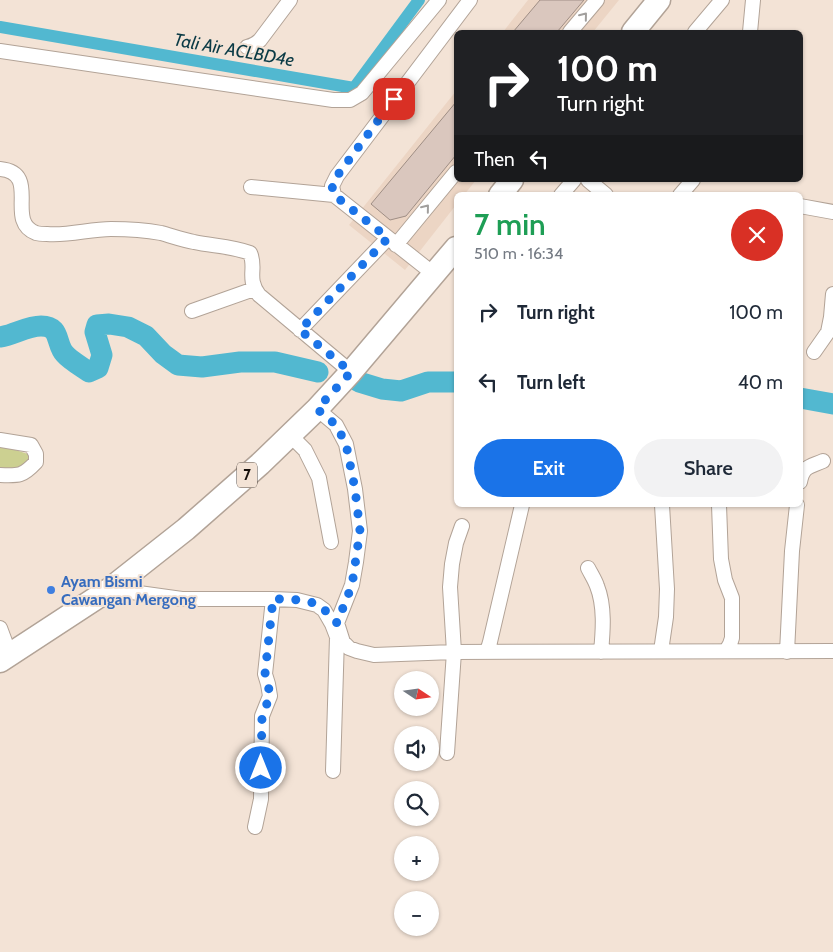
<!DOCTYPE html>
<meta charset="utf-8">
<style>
body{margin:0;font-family:Cabin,sans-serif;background:#f2f2f3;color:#1f2937;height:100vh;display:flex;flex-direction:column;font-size:19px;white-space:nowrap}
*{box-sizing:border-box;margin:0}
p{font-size:16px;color:#747a83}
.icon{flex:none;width:28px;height:28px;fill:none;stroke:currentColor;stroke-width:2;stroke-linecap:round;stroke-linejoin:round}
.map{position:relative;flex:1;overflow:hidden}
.sheet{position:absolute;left:454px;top:192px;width:349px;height:315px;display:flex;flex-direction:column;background:#fff;border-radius:8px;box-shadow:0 1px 4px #0004}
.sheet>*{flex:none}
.hud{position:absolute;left:454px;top:30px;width:349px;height:152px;border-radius:8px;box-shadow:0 1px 4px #0004;background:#202124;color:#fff;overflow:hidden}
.needle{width:32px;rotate:103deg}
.fabs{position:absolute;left:394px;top:671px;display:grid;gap:10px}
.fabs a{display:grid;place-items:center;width:45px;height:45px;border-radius:50%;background:#fff;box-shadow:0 1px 4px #0004;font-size:25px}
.pin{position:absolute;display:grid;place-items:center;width:42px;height:42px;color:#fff;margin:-21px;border-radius:10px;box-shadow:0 2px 8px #0006}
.me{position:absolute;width:55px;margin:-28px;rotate:0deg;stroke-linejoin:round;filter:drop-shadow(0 0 4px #0008)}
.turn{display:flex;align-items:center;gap:18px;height:105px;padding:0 20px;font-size:22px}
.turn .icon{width:65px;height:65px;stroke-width:2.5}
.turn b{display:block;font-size:35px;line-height:42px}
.then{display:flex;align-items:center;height:48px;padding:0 20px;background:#0003;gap:10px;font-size:19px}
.round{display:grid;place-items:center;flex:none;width:52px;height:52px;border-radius:26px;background:#f2f2f3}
.head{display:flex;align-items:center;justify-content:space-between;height:85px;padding:0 20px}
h1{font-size:30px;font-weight:600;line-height:38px;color:#1e9e55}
.primary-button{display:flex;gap:10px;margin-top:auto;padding:10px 20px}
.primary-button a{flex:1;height:58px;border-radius:30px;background:#1a73e8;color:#fff;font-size:20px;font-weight:600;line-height:58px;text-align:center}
.primary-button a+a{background:#f2f2f3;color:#1f2937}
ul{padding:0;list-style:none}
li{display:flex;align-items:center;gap:15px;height:70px;padding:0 20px}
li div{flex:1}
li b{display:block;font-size:19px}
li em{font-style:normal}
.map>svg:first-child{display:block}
.built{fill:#ecd5c4}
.green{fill:#ccd091}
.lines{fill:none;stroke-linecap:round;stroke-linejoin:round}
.canal{stroke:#52b8d0;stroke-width:12}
.river{stroke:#52b8d0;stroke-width:21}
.building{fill:#dac7be;stroke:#9f8e85}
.minor-casing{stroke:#b2a397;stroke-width:16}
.primary-casing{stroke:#b2a397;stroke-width:25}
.minor{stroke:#fff;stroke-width:14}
.primary{stroke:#fff;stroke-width:22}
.oneway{stroke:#a19f9d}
.route{stroke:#1a73e8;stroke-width:9;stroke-dasharray:0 16.2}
.shop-dot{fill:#3f7fe0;stroke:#f3e3d6;stroke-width:2}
.labels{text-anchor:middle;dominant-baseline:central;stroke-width:4;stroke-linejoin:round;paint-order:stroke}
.shield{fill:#f3e3d6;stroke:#584f48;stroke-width:1}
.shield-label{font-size:15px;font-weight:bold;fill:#150f0b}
.shop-label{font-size:16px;font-weight:bold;fill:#366cbe;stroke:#f3e3d6;text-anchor:start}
.water-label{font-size:18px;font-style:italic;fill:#0a3a45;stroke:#f3e3d6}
</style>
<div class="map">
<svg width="833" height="952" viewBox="0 0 833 952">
<rect width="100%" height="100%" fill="#f3e3d6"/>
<path class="built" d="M528,0H619L593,32H503Z
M456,91V180H476L464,195H456V205L405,270L349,225Z"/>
<path class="green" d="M0,445L31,455L32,464L18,474L0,470Z"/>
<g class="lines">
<path class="canal" d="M0,27L354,88L419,0"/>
<path class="river" d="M0,337C14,335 27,326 41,326C59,326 56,339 62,350C66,358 82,367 89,372L98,368L102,355L95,332L97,325L109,324L128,327L146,336L163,354L178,365L202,367L240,362H275L318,372
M359,382L382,389L401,391L428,382H456
M800,398L833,404"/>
</g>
<path class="building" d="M540,0H584L557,32H513Z
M456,102V155L406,216L390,220L371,204Z"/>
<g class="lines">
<g class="minor-casing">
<path id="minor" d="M570,32L597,0
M695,32L722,0
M750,32L753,0
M247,47C253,46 256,44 260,40L290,0
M0,51L333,100H350L362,93L439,0
M0,169C42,173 4,221 36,233C39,234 44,234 47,234C68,236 90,229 111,229C128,229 145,230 161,233C172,236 183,240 194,242C212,246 232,246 250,253C257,268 246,278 259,295L351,372
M588,180L606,195
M251,187L334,195
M561,195L574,180
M680,195L693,180
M800,206L833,212
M396,245L456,172
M435,275L334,195L332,186L337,176L470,0
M192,311L254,289
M300,330L388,238
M814,352L828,332L831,317L833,294
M317,409L336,425L346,444L355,489L360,531L356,562L352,585L337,623L343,642L349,648L357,651L374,655L454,652L833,651
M290,435L305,450L319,478L331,542
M0,440L31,445L36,454V462C23,476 19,476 0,475
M800,482C803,466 809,467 823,461
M719,505L721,559L725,580L732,598V638L730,644L726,651
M588,568C591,574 595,580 597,586C605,606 603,631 601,652
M110,589L182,599H273L297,600L317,605L324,610L332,624L337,637L333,771
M0,628L10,655
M661,651L666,617L667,589L662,505
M487,652L490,642L522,505
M787,652L792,551L797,505
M447,753L454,652L450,587L452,564L456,543L462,526
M255,827L261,799L262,716L270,696L268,684L265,674L273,599"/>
</g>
<g class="primary-casing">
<path id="primary" d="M633,32L659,0
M500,195L512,180
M0,661L110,589L186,529L260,464L317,409L351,372L456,248"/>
</g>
<use href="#minor" class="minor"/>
<use href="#primary" class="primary"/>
</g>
<defs><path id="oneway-chevron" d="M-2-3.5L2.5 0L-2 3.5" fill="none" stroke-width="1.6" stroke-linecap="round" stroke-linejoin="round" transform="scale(1.25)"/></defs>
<g class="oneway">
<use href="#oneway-chevron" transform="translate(584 16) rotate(-51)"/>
<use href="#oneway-chevron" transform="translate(426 208) rotate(-51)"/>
</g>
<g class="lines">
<path class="route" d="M261,768L262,716L270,696L268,684L265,674L273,599C287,599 308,599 320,606C326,611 332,617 337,623L352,585L360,531L355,489L346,444L336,425L317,409L351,372L300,330L388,238L334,195L332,186L337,176L394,99"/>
</g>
<circle class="shop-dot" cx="51" cy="590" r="5"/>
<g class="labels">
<rect class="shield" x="237" y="462.5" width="20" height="25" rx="4"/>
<g class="shield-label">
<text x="247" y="475">7</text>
</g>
<g class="shop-label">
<text x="61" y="581">Ayam Bismi<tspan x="61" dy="18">Cawangan Mergong</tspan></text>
</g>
<g class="water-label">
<text transform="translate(234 50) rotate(10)">Tali Air ACLBD4e</text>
</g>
</g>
</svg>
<div class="fabs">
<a><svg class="needle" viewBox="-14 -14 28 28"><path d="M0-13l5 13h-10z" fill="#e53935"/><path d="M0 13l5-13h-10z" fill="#747a83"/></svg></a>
<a><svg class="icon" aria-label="sound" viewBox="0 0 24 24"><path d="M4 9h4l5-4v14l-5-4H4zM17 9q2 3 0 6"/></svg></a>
<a><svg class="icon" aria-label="search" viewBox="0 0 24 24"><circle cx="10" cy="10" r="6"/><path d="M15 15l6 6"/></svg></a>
<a>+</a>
<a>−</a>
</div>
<div class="pin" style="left:394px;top:99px;background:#d93025"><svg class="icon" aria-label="arrive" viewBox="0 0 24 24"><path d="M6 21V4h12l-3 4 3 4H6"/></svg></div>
<svg class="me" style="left:261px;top:768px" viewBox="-20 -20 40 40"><circle r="17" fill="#1a73e8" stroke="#fff" stroke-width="3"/><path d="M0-11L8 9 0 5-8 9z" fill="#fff"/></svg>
<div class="hud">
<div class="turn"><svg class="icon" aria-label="right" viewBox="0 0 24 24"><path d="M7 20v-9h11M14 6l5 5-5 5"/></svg><div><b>100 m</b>Turn right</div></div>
<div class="then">Then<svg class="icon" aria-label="left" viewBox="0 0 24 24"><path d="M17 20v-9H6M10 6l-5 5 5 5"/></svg></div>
</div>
<section class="sheet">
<div class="head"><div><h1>7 min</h1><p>510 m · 16:34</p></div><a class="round" style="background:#d93025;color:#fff"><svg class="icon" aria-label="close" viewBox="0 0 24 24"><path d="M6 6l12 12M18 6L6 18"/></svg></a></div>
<ul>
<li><svg class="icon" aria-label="right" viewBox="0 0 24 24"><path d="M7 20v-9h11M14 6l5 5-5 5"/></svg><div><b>Turn right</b></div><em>100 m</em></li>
<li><svg class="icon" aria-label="left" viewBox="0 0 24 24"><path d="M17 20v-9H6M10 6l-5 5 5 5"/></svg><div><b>Turn left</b></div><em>40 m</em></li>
</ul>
<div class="primary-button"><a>Exit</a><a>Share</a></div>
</section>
</div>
